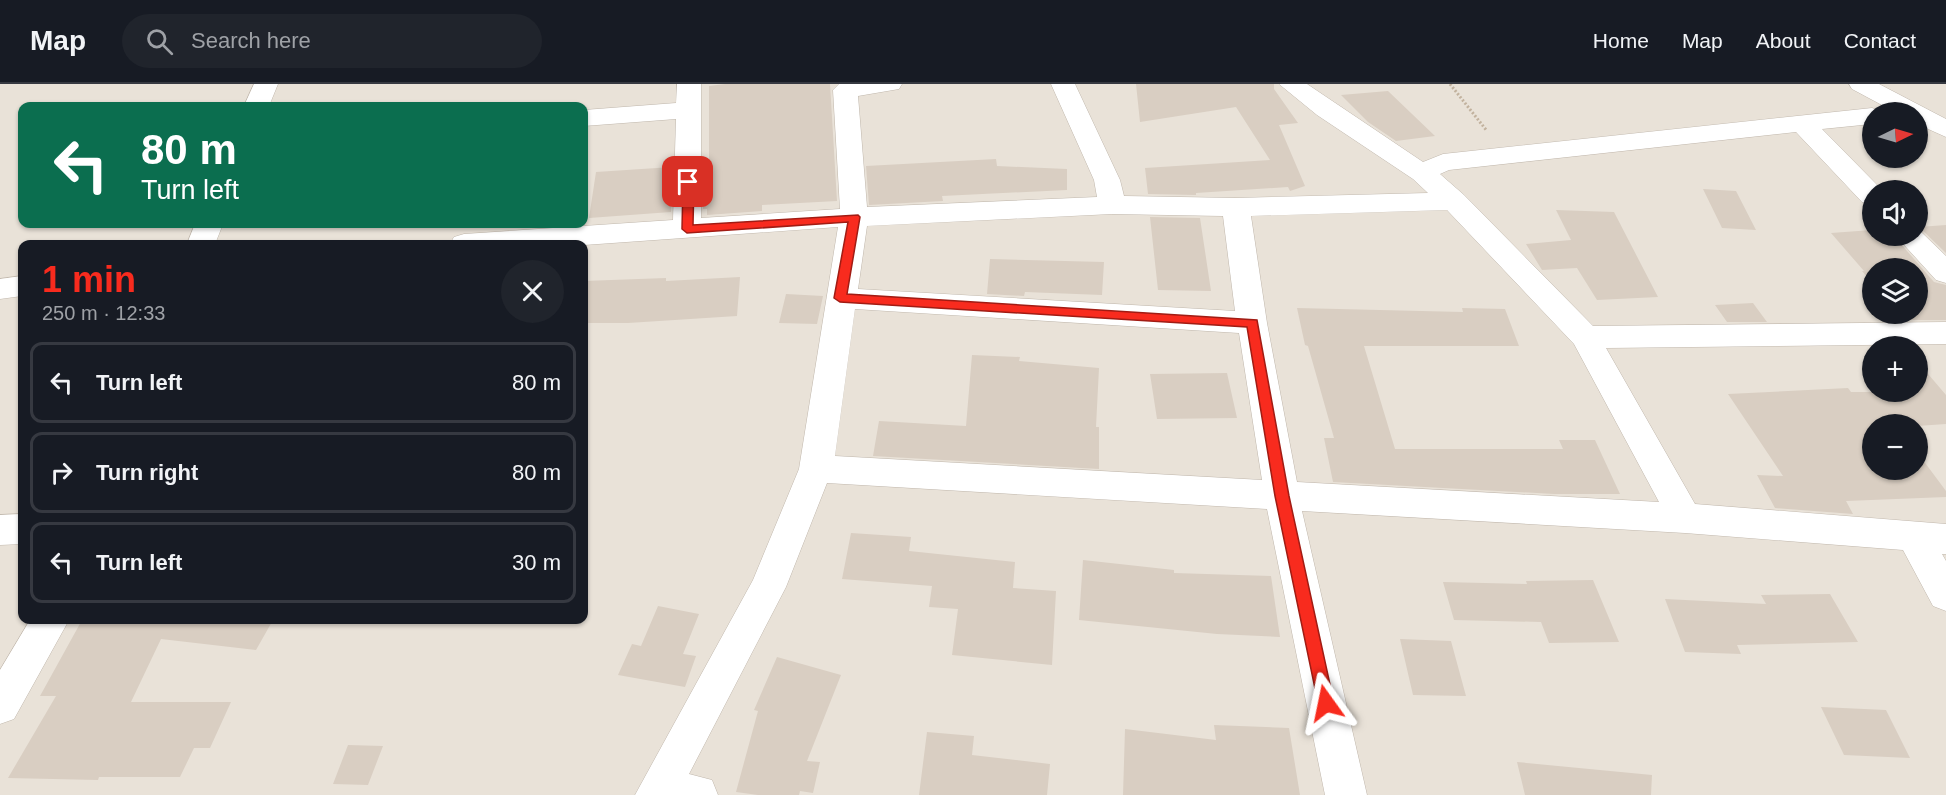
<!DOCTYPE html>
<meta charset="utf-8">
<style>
body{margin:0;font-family:Arial,sans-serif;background:#20242c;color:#f1f3f6;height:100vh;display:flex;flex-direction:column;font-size:22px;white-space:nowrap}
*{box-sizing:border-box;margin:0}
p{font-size:20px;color:#9ea1a6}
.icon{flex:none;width:33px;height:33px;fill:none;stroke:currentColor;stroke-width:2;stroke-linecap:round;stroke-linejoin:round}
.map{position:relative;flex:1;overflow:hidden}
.sheet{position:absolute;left:18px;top:156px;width:570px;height:384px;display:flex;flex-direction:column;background:#171b24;border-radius:12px;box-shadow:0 2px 4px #0004}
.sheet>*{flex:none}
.guide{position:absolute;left:18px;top:18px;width:570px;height:126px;border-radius:12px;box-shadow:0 2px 4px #0004;background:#0b6e4f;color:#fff;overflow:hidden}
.needle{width:39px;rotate:85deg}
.buttons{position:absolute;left:1862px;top:18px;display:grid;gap:12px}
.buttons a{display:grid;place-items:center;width:66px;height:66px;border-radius:50%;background:#171b24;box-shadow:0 2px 4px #0004;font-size:30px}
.pin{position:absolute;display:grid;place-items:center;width:51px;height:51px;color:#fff;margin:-26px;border-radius:12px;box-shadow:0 3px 9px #0006}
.me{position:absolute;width:66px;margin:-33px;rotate:348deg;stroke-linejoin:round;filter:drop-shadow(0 0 4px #0008)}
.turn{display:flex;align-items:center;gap:21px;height:126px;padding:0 24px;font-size:27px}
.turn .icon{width:78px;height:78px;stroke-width:2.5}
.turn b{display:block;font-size:42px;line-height:51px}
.round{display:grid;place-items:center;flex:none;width:63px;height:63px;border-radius:32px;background:#20242c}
.headline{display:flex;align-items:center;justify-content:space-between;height:102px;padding:0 24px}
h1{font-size:36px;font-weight:700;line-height:45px;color:#f82b1e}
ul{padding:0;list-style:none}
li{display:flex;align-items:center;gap:18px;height:81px;margin:0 12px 9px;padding:0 12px;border:3px solid #363941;border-radius:12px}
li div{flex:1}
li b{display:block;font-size:22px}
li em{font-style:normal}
header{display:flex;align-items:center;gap:36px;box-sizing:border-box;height:84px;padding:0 30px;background:#171b24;border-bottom:2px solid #363941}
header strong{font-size:28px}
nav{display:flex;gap:33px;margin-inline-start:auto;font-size:21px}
.search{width:420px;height:54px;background:#20242c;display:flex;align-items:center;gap:15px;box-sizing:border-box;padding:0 21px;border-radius:33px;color:#9ea1a6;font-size:22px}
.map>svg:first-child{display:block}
.residential{fill:#e9e2d8;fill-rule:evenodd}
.building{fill:#d9cec2}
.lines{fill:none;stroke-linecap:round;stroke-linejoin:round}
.minor-casing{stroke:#c0b7ac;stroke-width:1}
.path{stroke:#c2b29e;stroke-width:3;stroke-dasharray:2 2;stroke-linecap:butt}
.minor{fill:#fff;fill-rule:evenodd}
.route{fill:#f82b1e;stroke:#a11c14;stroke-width:1.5}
</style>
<header>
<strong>Map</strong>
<div class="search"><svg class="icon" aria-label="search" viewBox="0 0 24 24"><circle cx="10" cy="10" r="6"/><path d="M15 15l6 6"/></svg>Search here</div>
<nav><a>Home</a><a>Map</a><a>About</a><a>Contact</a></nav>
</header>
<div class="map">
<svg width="1946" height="711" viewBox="0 0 1946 711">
<rect width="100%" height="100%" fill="#f5f1ea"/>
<path class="residential" d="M0,0H1946V711H0ZM22,22H584V140H22ZM1872,28H1917V74H1872ZM1872,106H1917V152H1872ZM22,160H584V536H22ZM1872,184H1917V230H1872ZM1872,262H1917V308H1872ZM1872,340H1917V386H1872Z"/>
<path class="building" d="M725,0H830L837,117L762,121V127L707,131V125H703V80H709V2Z
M1136,0H1274V5L1298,39L1279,41L1305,102L1290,107L1288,103L1196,109V111L1148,110L1145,84L1270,76L1236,23L1140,38Z
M1388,7L1435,52L1396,57L1368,38L1341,11Z
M996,75L997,82L1067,85V106L942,112L943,117L869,121L866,82Z
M672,83L671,128L589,134L596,88Z
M1703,105L1736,107L1756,146L1722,144Z
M1556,126L1614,128L1658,213L1597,216L1577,184L1542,186L1526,160L1571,156Z
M1150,133L1200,134L1211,207L1158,206Z
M1946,141V169L1919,143Z
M1872,146V152H1894L1934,198L1946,201V236H1904L1898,230H1917V184H1872V199L1862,187H1864L1831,149Z
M990,175L1104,178L1102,211L1025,208L1024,212L987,210Z
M740,193L737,232L628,239H584V197L666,194V197Z
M786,210L823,212L817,240L779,239Z
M1753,219L1767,238H1727L1715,221Z
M1297,224L1463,228L1462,224L1505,225L1519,262H1364L1395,365H1563L1559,356H1595L1620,410H1554L1333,398L1324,354H1334L1308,262L1305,261Z
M972,271L1020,273L1019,277L1099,284L1096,343H1099V385L873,372L879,337L966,342Z
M1917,277L1946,311V340L1917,342L1872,340V386H1917V368L1946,407V413L1846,417L1853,430L1775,424L1757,391L1783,392L1728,310L1848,304L1851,308H1917Z
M1227,289L1237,334L1157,335L1150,290Z
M851,449L911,453L909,467L1015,478L1013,504L1056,507L1052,581L952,571L958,525L929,523L932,502L842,495Z
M1083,476L1174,486V489L1271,492L1280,553L1217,550L1079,536Z
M1593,496L1619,558L1549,559L1541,538L1454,536L1443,498L1527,500L1526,497Z
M1830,510L1858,558L1737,561L1741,570L1685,568L1665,515L1766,520L1761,511Z
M658,522L699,530L683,570L696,572L685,603L618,591L632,560L641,562Z
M82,536H273L256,566L161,555L131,618H231L210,664H194L180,693H99L98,696L8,694L56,612H40Z
M1400,555L1451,557L1466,612L1413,611Z
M777,573L841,591L807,677L820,678L813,709L800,707L799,711H758L736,708L758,627L754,626Z
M1821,623L1886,626L1910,674L1844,671Z
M1214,641L1289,644L1300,711H1123L1125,645L1216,656Z
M927,648L974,652L972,671L1050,680L1047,711H919Z
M348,661L383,662L368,701L333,700Z
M1517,678L1652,691L1651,711H1525Z"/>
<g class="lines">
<g class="minor-casing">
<path id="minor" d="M254,0H278L269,22H244Z
M677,0H701V134L840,125L833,6L839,0H902L899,5L858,12L867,123L1097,113L1094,96L1051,0H1075L1120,96L1124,112L1236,114L1428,109L1413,95L1317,31L1279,0H1307L1423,78L1443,70L1872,24L1881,27L1882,28H1872V40L1822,45L1882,106H1872V121L1862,118L1796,48L1449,86L1440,90L1464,111L1593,242L1946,238V260L1606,264L1695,420L1946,440V470H1942L1946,477V527L1933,522L1903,466L1685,449L1302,427L1367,711H1325L1267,425L827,399L786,503L689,690L712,696L718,711H635L753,496L799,385L838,143L584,161L450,160L454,153L464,150L673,136L676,35L584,42V26L676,19ZM1447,126L1574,260L1659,418L1297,398L1267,239L1251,132ZM1112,130L1223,132L1235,227L858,205L867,142ZM855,225L1239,249L1262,396L835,372Z
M1849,0H1879L1946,35V53L1917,40V28H1895L1852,5Z
M195,140H223L215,160H187Z
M1917,144L1946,172V199L1936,196L1896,152H1917Z
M22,192V212L0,215V195Z
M22,430V460L0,461V431Z
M30,536H69L14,635L0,640V586Z"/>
</g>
<path class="path" d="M1450,0L1487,47"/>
<use href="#minor" class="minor"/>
</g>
<path class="route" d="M688,94L694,98L693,141L858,131L860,133L847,210L1257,236L1289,412L1334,619L1332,624L1326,627L1321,624L1318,619L1275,412L1247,243L840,218L834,214L848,138L687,149L682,145L683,98Z"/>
</svg>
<div class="buttons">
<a><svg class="needle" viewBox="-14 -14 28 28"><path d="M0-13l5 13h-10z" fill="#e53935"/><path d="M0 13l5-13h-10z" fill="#9ea1a6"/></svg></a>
<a><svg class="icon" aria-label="sound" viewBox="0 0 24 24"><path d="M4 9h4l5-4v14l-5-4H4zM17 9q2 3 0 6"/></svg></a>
<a><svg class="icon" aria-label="layers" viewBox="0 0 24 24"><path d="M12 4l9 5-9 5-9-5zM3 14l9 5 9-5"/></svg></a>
<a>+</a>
<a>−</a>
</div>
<div class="pin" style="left:688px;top:98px;background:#d93025"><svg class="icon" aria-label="arrive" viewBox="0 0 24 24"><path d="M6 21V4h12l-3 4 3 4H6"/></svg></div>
<svg class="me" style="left:1326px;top:619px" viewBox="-20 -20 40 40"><path d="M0-17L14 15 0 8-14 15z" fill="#f82b1e" stroke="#fff" stroke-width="4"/></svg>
<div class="guide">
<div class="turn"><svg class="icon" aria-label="left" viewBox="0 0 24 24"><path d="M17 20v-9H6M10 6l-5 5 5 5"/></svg><div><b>80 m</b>Turn left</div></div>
</div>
<section class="sheet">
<div class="headline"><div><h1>1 min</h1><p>250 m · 12:33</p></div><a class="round"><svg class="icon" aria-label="close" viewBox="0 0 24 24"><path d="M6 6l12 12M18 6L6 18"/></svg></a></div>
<ul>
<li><svg class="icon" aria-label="left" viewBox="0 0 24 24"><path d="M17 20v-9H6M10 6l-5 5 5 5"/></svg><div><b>Turn left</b></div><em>80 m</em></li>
<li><svg class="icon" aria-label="right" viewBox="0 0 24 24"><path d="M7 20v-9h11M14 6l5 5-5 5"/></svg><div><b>Turn right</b></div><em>80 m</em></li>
<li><svg class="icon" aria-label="left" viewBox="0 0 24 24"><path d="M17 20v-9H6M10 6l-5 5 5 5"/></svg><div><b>Turn left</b></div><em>30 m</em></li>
</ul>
</section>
</div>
